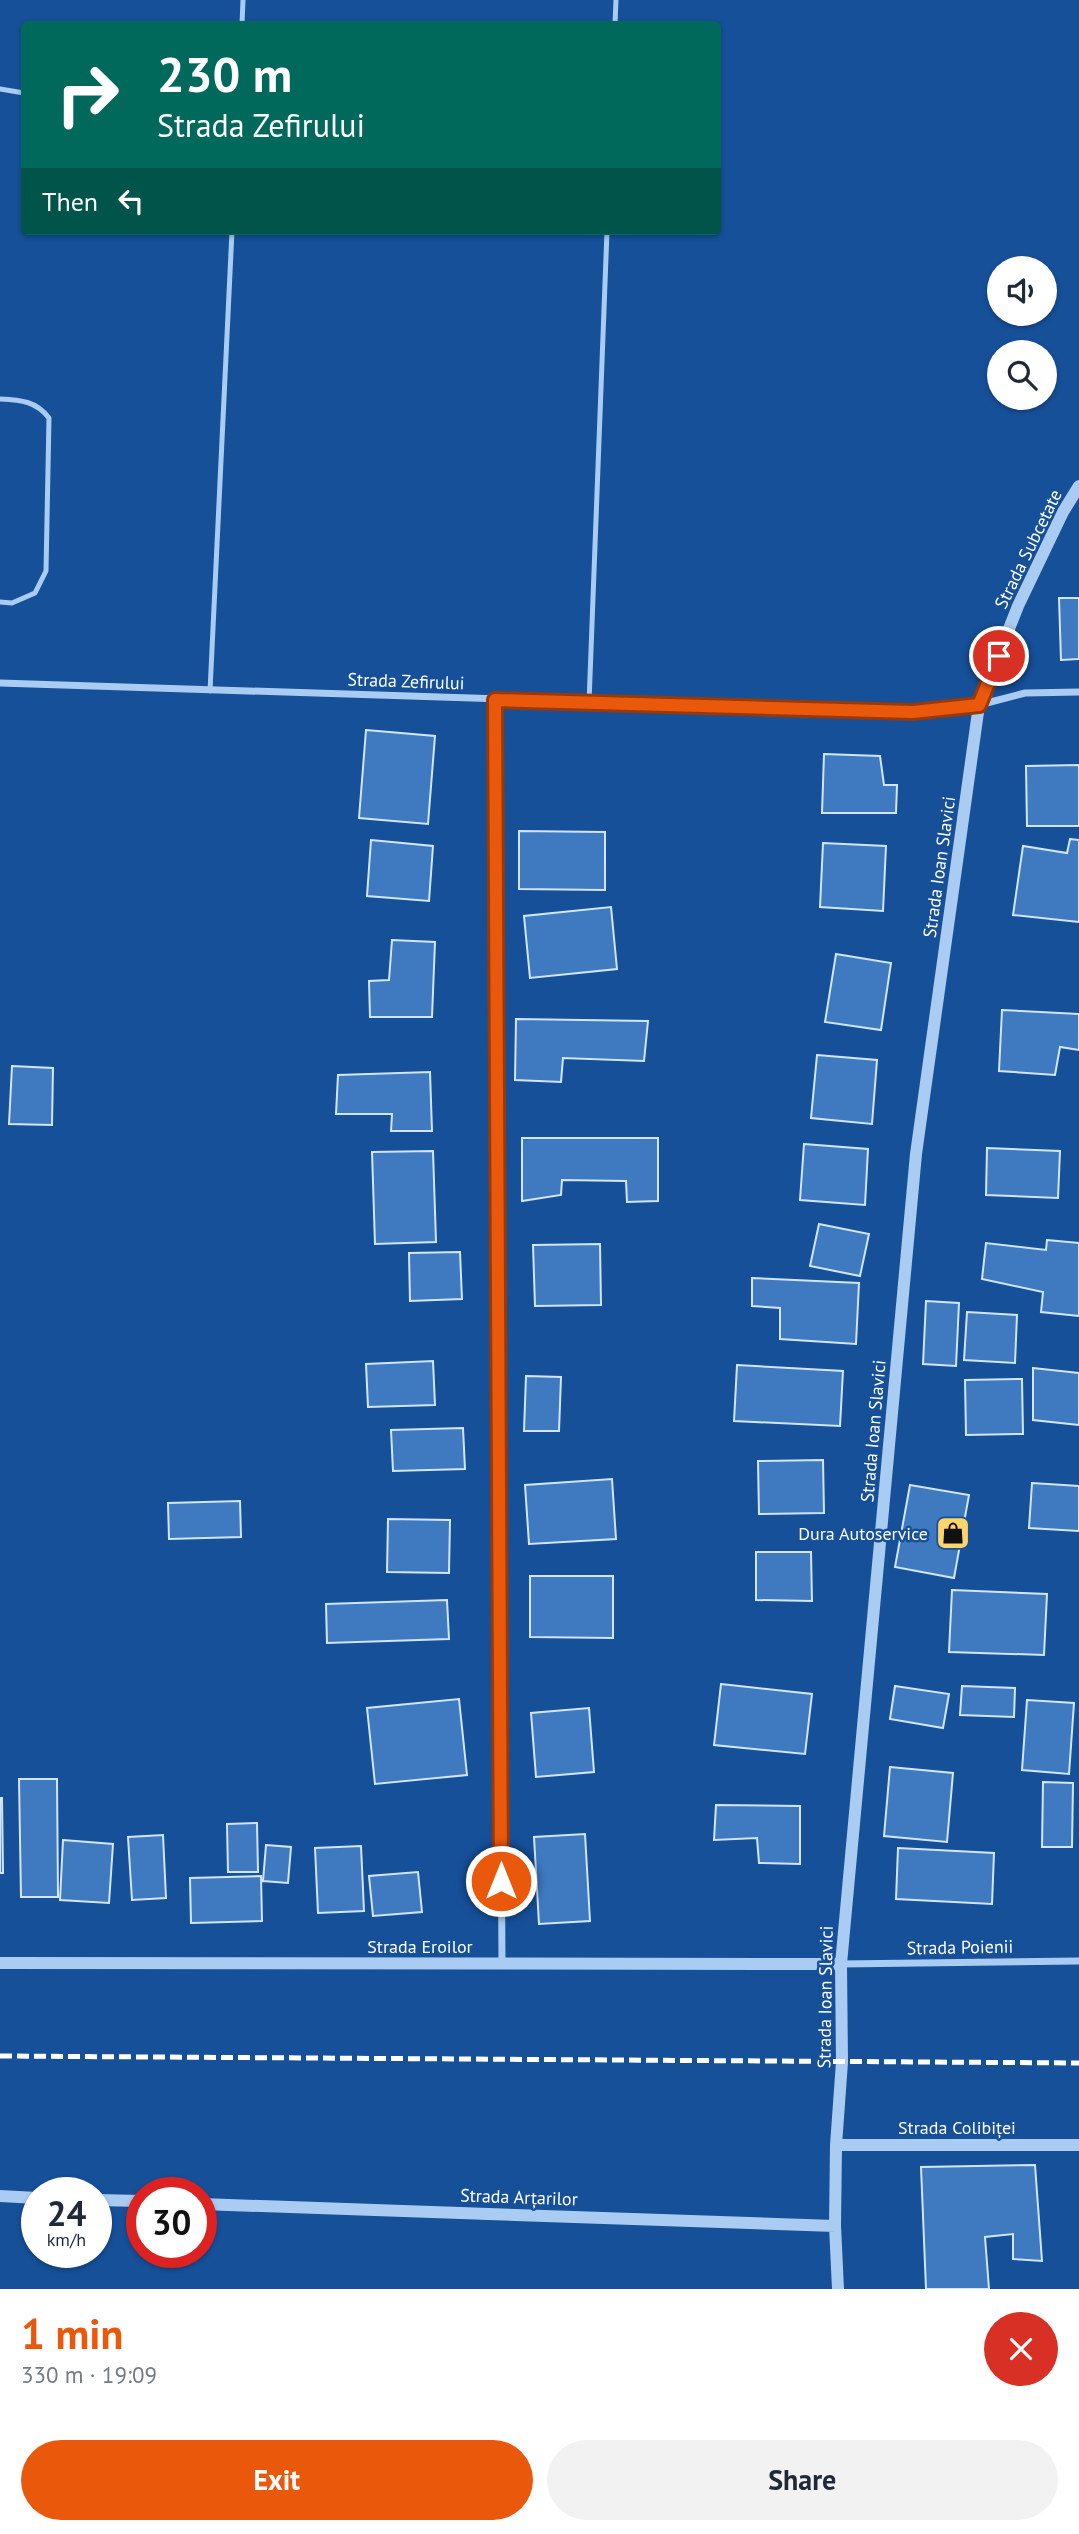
<!DOCTYPE html>
<meta charset="utf-8">
<style>
body{margin:0;font-family:"PT Sans",sans-serif;background:#f2f2f3;color:#1f2937;height:100vh;display:flex;flex-direction:column;font-size:26px;white-space:nowrap}
*{box-sizing:border-box;margin:0}
p{font-size:23px;color:#747a83}
.icon{flex:none;width:38px;height:38px;fill:none;stroke:currentColor;stroke-width:2;stroke-linecap:round;stroke-linejoin:round}
.map{position:relative;height:2289px;overflow:hidden}
.sheet{display:flex;flex-direction:column;background:#fff;flex:1}
.sheet>*{flex:none}
.guide{position:absolute;left:21px;top:21px;width:700px;height:214px;border-radius:7px;box-shadow:0 2px 5px #0004;background:#00695c;color:#fff;overflow:hidden}
.controls{position:absolute;left:987px;top:256px;display:grid;gap:14px}
.controls a{display:grid;place-items:center;width:70px;height:70px;border-radius:50%;background:#fff;box-shadow:0 2px 5px #0004;font-size:35px}
.speed{position:absolute;left:21px;top:2177px;display:flex;gap:14px;font-size:35px;font-weight:700;text-align:center}
.speed>*{display:grid;place-content:center;width:91px;height:91px;border-radius:50%;background:#fff;box-shadow:0 2px 5px #0004;line-height:1}
.speed small{font-size:18px;font-weight:400}
.speed .limit{border:10px solid #d22;background:#fff;color:#111}
.pin{position:absolute;display:grid;place-items:center;width:60px;height:60px;color:#fff;margin:-30px;border:4px solid #fff;border-radius:50%;box-shadow:0 2px 7px #0007}
.me{position:absolute;width:77px;margin:-38px;rotate:0deg;stroke-linejoin:round;filter:drop-shadow(0 0 5px #0008)}
.turn{display:flex;align-items:center;gap:24px;height:147px;padding:0 21px;font-size:32px}
.turn .icon{width:91px;height:91px;stroke-width:2.5}
.turn b{display:block;font-size:49px;line-height:60px}
.then{display:flex;align-items:center;height:66px;padding:0 21px;background:#0003;gap:14px;font-size:26px}
.round{display:grid;place-items:center;flex:none;width:74px;height:74px;border-radius:37px;background:#f2f2f3}
.overview{display:flex;align-items:center;justify-content:space-between;height:119px;padding:0 21px}
h1{font-size:42px;font-weight:800;line-height:52px;color:#ea580c}
.primary-button{display:flex;gap:14px;margin-top:auto;padding:14px 21px}
.primary-button a{flex:1;height:80px;border-radius:42px;background:#ea580c;color:#fff;font-size:28px;font-weight:800;line-height:80px;text-align:center}
.primary-button a+a{background:#f2f2f3;color:#1f2937}
.map>svg:first-child{display:block}
.building{fill:#3f79c0;stroke:#d2e5fc;stroke-width:2}
.lines{fill:none;stroke-linecap:round;stroke-linejoin:round}
.service{stroke:#aacbf2;stroke-width:5}
.minor{stroke:#aacbf2;stroke-width:7}
.tertiary{stroke:#aacbf2;stroke-width:12}
.rail{stroke:#fff;stroke-width:5;stroke-dasharray:12 5;stroke-linecap:butt}
.route-casing{stroke:#983908;stroke-width:18}
.route{stroke:#ea580c;stroke-width:12}
.labels{text-anchor:middle;dominant-baseline:central;stroke-width:5;stroke-linejoin:round;paint-order:stroke}
.street-label{font-size:18px;fill:#fff;stroke:#165099}
.poi-label{font-size:18px;fill:#fff;stroke:#165099;text-anchor:end}
</style>
<div class="map">
<svg width="1079" height="2289" viewBox="0 0 1079 2289">
<rect width="100%" height="100%" fill="#165099"/>
<path class="building" d="M1059,598H1079V659L1061,660Z
M366,730L435,736L428,824L359,818Z
M824,754L880,756L884,785H897L896,813H822Z
M1079,765V826H1027L1026,766Z
M519,831L605,832V890L519,889Z
M1070,839L1079,840V922L1013,915L1023,846L1067,853Z
M371,840L433,846L429,901L367,896Z
M823,843L886,846L883,911L820,907Z
M611,907L617,969L530,978L524,916Z
M392,940L435,942L432,1017H370L369,981L389,980Z
M836,954L891,963L881,1030L825,1022Z
M1002,1010L1079,1014V1050L1060,1047L1055,1075L999,1071Z
M516,1019L648,1021L644,1061L563,1058L561,1082L515,1080Z
M817,1055L877,1060L872,1124L811,1118Z
M12,1066L53,1068L52,1125L9,1124Z
M430,1072L432,1131H391L392,1114H336L338,1075Z
M522,1138H658V1201L627,1202L626,1181L562,1180L561,1195L522,1201Z
M804,1144L868,1149L865,1205L800,1200Z
M987,1148L1060,1151L1058,1198L986,1195Z
M433,1151L436,1242L375,1244L372,1152Z
M819,1224L869,1234L860,1276L810,1266Z
M1047,1240L1079,1243V1316L1041,1312L1043,1292L982,1279L986,1243L1046,1250Z
M600,1244L601,1305L535,1306L533,1245Z
M460,1252L462,1299L410,1301L409,1253Z
M752,1278L859,1283L856,1344L780,1339V1308L752,1306Z
M926,1301L959,1303L956,1366L923,1364Z
M967,1312L1017,1315L1015,1363L964,1360Z
M433,1361L435,1405L368,1407L366,1364Z
M737,1365L843,1371L840,1426L734,1421Z
M1033,1368L1079,1373V1425L1033,1420Z
M526,1376L561,1377L559,1431H524Z
M1022,1379L1023,1434L966,1435L965,1380Z
M463,1428L465,1469L393,1471L391,1430Z
M823,1460L824,1513L759,1514L758,1461Z
M612,1479L616,1539L529,1544L525,1485Z
M1032,1483L1079,1486V1531L1029,1528Z
M910,1485L969,1495L954,1578L895,1567Z
M240,1501L241,1537L169,1539L168,1503Z
M388,1519L450,1520L449,1573L387,1572Z
M756,1552H811L812,1601L756,1600Z
M530,1576H613V1638L530,1637Z
M952,1590L1047,1594L1044,1655L949,1652Z
M447,1600L449,1639L327,1643L326,1604Z
M721,1684L812,1694L805,1754L714,1745Z
M895,1686L949,1694L943,1728L890,1719Z
M962,1686L1015,1688L1014,1717L960,1715Z
M459,1699L467,1775L375,1784L367,1708Z
M1027,1700L1074,1703L1069,1774L1022,1770Z
M589,1708L594,1772L536,1777L531,1713Z
M890,1767L953,1773L947,1842L884,1836Z
M19,1779H57L58,1897H21Z
M1043,1782L1073,1783L1072,1847H1042Z
M0,1798H2L3,1873H0Z
M716,1805L800,1806V1864L759,1863L757,1838L714,1840Z
M257,1823L258,1872H228L227,1824Z
M585,1834L590,1921L539,1924L534,1837Z
M163,1835L166,1898L132,1900L128,1837Z
M63,1840L113,1844L109,1903L60,1900Z
M266,1845L291,1847L288,1883L263,1881Z
M361,1846L364,1911L318,1913L315,1848Z
M898,1848L994,1853L992,1904L896,1899Z
M418,1872L422,1912L373,1916L369,1876Z
M261,1876L262,1921L191,1923L190,1878Z
M1035,2165L1042,2261L1013,2259V2234L985,2237L989,2289H926L921,2167Z"/>
<g class="lines">
<path class="service" d="M242,24L243,0
M615,24L616,0
M0,89L24,93
M0,399C21,400 36,401 49,418L46,571L35,593L12,603L0,602
M210,691L232,231
M589,703L607,231"/>
<path class="minor" d="M0,683L913,712L979,705L1025,693L1079,692
M495,700L502,1963
M841,1964L1079,1961"/>
<path class="tertiary" d="M0,1963L841,1964
M836,2145H1079
M0,2196L37,2198
M96,2200L142,2201
M201,2204L835,2226
M838,2289L835,2226L836,2145L842,2062L841,1964L916,1154L979,705L1018,606L1063,512L1079,486"/>
<path class="rail" d="M0,2056L1079,2063"/>
</g>
<g class="lines">
<g class="route-casing">
<path id="route" d="M501,1881L495,700L913,712L979,705L999,656"/>
</g>
<use href="#route" class="route"/>
</g>
<defs>
<g id="shop-square" transform="scale(1.75)"><rect x="-9" y="-9" width="18" height="18" rx="4" fill="#ffd46b" stroke="#165099"/><path d="M-5-2.5h2.3a2.7 3.5 0 0 1 5.4 0H5L5.5 6h-11ZM-1.5-2.5h3a1.5 2.3 0 0 0-3 0Z" fill="#111"/></g>
</defs>
<g fill-rule="evenodd">
<use href="#shop-square" x="953" y="1533"/>
</g>
<g class="labels">
<g class="street-label">
<text transform="translate(1028 549) rotate(-64)">Strada Subcetate</text>
<text transform="translate(406 681) rotate(2)">Strada Zefirului</text>
<text transform="translate(939 867) rotate(-82)">Strada Ioan Slavici</text>
<text transform="translate(873 1431) rotate(-85)">Strada Ioan Slavici</text>
<text x="420" y="1946">Strada Eroilor</text>
<text transform="translate(960 1947) rotate(-1)">Strada Poienii</text>
<text transform="translate(825 1997) rotate(-89)">Strada Ioan Slavici</text>
<text x="957" y="2127">Strada Colibiței</text>
<text transform="translate(519 2197) rotate(2)">Strada Arțarilor</text>
</g>
<g class="poi-label">
<text x="928" y="1533">Dura Autoservice</text>
</g>
</g>
</svg>
<div class="controls">
<a><svg class="icon" aria-label="sound" viewBox="0 0 24 24"><path d="M4 9h4l5-4v14l-5-4H4zM17 9q2 3 0 6"/></svg></a>
<a><svg class="icon" aria-label="search" viewBox="0 0 24 24"><circle cx="10" cy="10" r="6"/><path d="M15 15l6 6"/></svg></a>
</div>
<div class="speed"><div>24<small>km/h</small></div><div class="limit">30</div></div>
<div class="pin" style="left:999px;top:656px;background:#d93025"><svg class="icon" aria-label="arrive" viewBox="0 0 24 24"><path d="M6 21V4h12l-3 4 3 4H6"/></svg></div>
<svg class="me" style="left:501px;top:1881px" viewBox="-20 -20 40 40"><circle r="17" fill="#ea580c" stroke="#fff" stroke-width="3"/><path d="M0-11L8 9 0 5-8 9z" fill="#fff"/></svg>
<div class="guide">
<div class="turn"><svg class="icon" aria-label="right" viewBox="0 0 24 24"><path d="M7 20v-9h11M14 6l5 5-5 5"/></svg><div><b>230 m</b>Strada Zefirului</div></div>
<div class="then">Then<svg class="icon" aria-label="left" viewBox="0 0 24 24"><path d="M17 20v-9H6M10 6l-5 5 5 5"/></svg></div>
</div>
</div>
<section class="sheet">
<div class="overview"><div><h1>1 min</h1><p>330 m · 19:09</p></div><a class="round" style="background:#d93025;color:#fff"><svg class="icon" aria-label="close" viewBox="0 0 24 24"><path d="M6 6l12 12M18 6L6 18"/></svg></a></div>
<div class="primary-button"><a>Exit</a><a>Share</a></div>
</section>
